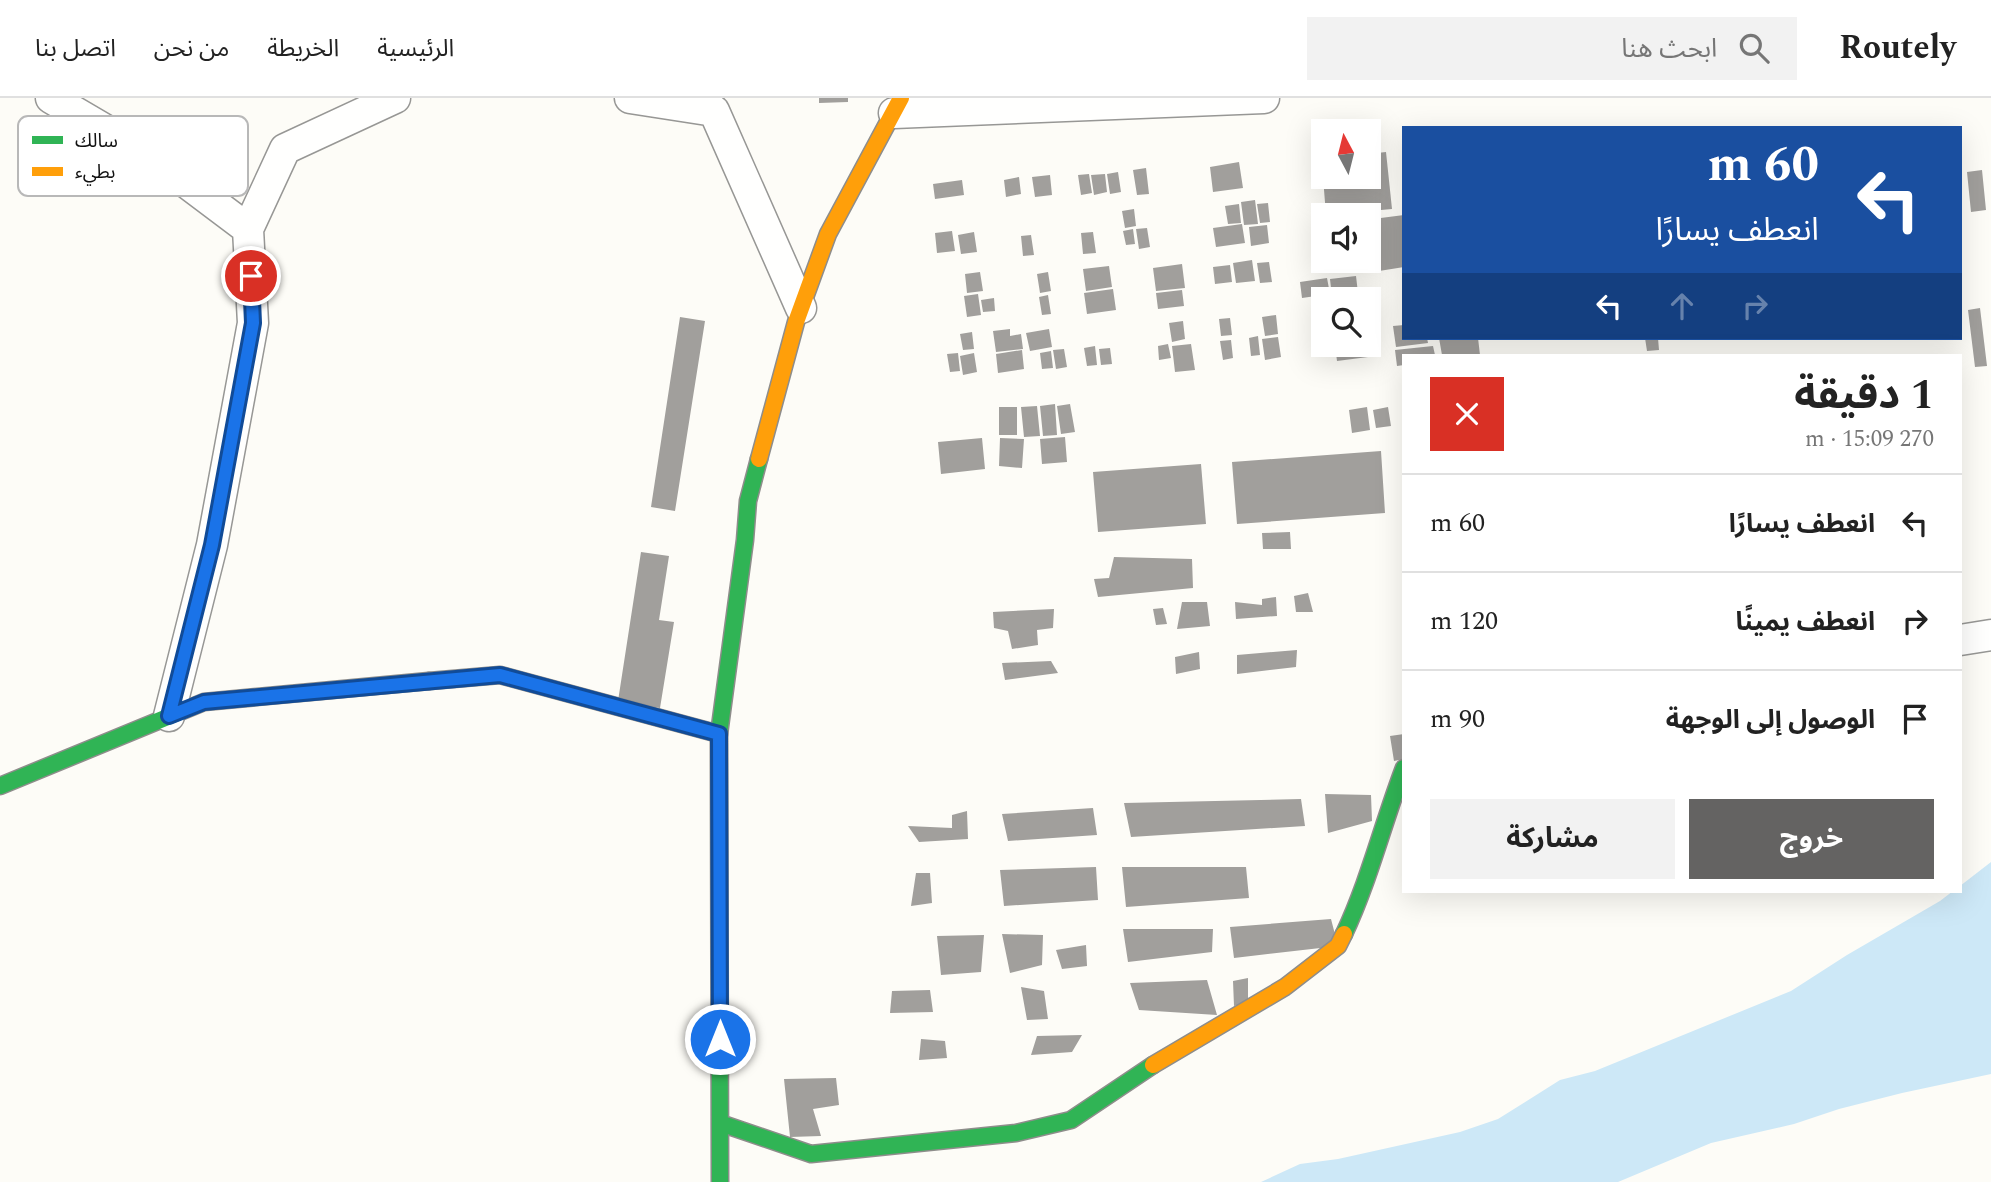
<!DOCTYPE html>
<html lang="ar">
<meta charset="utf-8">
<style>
body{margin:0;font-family:Spectral,"Noto Sans Arabic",serif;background:#f2f2f2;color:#222;direction:rtl;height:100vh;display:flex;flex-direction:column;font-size:26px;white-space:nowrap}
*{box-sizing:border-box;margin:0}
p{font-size:23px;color:#767676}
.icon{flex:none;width:38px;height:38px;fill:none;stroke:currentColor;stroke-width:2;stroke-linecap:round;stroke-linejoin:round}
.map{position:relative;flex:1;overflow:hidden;direction:ltr}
.panel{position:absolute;left:1402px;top:256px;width:560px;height:539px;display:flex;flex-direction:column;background:#fff;border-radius:0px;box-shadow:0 7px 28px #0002;direction:rtl}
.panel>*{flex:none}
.guide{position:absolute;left:1402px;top:28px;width:560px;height:214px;border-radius:0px;box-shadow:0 7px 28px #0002;direction:rtl;background:#1a4fa0;color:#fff;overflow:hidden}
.needle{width:46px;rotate:353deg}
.fabs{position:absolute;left:1311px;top:21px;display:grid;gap:14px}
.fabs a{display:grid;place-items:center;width:70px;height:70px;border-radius:0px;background:#fff;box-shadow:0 7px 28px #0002;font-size:35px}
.pin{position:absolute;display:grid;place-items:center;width:60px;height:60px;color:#fff;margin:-30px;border:4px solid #fff;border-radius:50%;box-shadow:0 2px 7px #0007}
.me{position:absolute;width:77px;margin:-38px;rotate:0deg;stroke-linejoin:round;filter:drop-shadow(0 0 5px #0008)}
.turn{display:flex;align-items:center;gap:24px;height:147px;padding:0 28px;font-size:32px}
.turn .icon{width:91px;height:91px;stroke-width:2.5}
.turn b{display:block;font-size:49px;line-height:60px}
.lanes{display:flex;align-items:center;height:66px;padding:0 28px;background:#0003;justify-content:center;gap:35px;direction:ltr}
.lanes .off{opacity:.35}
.round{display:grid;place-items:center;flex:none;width:74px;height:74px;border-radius:0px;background:#f2f2f2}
.head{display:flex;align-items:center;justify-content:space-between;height:119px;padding:0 28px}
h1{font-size:42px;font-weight:700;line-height:52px}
.action{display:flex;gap:14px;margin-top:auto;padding:14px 28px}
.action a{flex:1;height:80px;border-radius:0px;background:#646362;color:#fff;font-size:28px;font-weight:700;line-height:80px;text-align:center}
.action a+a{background:#f2f2f2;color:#222}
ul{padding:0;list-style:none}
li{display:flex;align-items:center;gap:21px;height:98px;padding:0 28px;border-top:2px solid #e0e0e0}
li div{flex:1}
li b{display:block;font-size:26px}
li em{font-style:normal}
header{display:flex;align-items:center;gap:42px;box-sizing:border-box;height:98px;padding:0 35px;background:#fff;border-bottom:2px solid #e0e0e0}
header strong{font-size:33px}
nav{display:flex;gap:38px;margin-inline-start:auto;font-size:24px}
.search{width:490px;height:63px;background:#f2f2f2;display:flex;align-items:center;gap:18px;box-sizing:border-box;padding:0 24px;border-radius:0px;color:#767676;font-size:26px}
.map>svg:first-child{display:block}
.water{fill:#cde8f7}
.building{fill:#a19f9c}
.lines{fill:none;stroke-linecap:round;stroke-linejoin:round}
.street-casing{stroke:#979795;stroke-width:33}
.fast-casing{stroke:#8e8d8b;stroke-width:19}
.slow-casing{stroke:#8e8d8b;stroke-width:19}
.street{stroke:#fffffe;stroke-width:30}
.fast{stroke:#30b455;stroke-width:16}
.slow{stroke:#ff9f0a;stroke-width:16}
.route-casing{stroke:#114b97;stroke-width:18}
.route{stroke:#1a73e8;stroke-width:12}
.key{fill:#fff;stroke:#b8b8b8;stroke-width:2}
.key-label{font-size:19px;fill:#111}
</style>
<header>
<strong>Routely</strong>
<div class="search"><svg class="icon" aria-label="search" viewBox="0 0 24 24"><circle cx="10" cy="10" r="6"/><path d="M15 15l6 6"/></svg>ابحث هنا</div>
<nav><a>الرئيسية</a><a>الخريطة</a><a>من نحن</a><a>اتصل بنا</a></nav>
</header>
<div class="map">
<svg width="1991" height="1084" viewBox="0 0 1991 1084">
<rect width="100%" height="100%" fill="#fdfcf7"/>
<path class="water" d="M1991,764V976L1902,995L1839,1011L1794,1026L1711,1045L1618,1084H1261L1300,1066L1338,1061L1460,1034L1498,1021L1560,982L1595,973L1791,893L1847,857L1940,803L1953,793H1960V788Z"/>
<path class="building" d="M819,0H848V4L819,5Z
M1386,54L1392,111L1326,117L1323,79H1368V56Z
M1239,64L1243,90L1213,94L1210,69Z
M1146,70L1149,96L1137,97L1133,72Z
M1982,72L1986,112L1971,114L1967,74Z
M1118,74L1121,94L1110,96L1107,76Z
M1089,76L1092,95L1081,97L1078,77Z
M1105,76L1107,94L1094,97L1091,77Z
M1050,77L1052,97L1035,99L1032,79Z
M1019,79L1021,96L1006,99L1004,82Z
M962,82L964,97L935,101L933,86Z
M1255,102L1258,126L1244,127L1241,104Z
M1268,105L1270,124L1260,125L1257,106Z
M1239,106L1241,125L1228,126L1225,108Z
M1134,111L1136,128L1125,130L1122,113Z
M1404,117V169L1379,173L1373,121Z
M1242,126L1245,145L1216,149L1213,130Z
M1267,127L1269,145L1251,148L1249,129Z
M1147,130L1150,149L1139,151L1136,131Z
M1133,131L1135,146L1126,147L1123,133Z
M952,133L955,153L937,155L935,135Z
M974,134L977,154L961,156L958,137Z
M1093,134L1096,155L1083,156L1081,135Z
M1031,137L1034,157L1023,158L1021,138Z
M1252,162L1255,183L1236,185L1233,165Z
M1269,164L1272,184L1260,185L1257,165Z
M1182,166L1185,190L1156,193L1153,170Z
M1230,167L1232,184L1215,186L1213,169Z
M1109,168L1112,189L1086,193L1083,171Z
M980,174L983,193L967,195L965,176Z
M1048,174L1051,193L1040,195L1037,176Z
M1356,178L1358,195L1332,199L1330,181Z
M1327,180L1330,196L1302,200L1300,184Z
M1113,191L1116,212L1087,216L1084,195Z
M1182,192L1184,208L1158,211L1156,195Z
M978,196L981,217L967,219L964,198Z
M1048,197L1051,216L1042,217L1039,199Z
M994,200L995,213L983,214L981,202Z
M1980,210L1987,268L1975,269L1968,212Z
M1276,217L1278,236L1265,238L1262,219Z
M680,219L705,223L675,413L651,409Z
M1230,220L1232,237L1221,238L1219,221Z
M1183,223L1185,241L1172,244L1169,225Z
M1404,227V240H1427L1428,245L1396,249L1393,228Z
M1010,231V238L1021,236L1023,251L996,254L993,233Z
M1049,231L1052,249L1030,253L1026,235Z
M972,234L974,251L963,252L960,236Z
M1258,238L1260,257L1251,258L1249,240Z
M1278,239L1281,259L1265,262L1262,241Z
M1439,240H1478L1480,257H1442Z
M1645,240H1658L1659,252L1647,253Z
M1231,242L1233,260L1223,262L1220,243Z
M1168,246L1171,260L1159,262L1158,248Z
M1191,246L1195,272L1175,274L1172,248Z
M1335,247H1366L1368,259L1337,263Z
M1095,248L1097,267L1087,268L1084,250Z
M1433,248L1435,257H1404V267L1397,268L1395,252Z
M1110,250L1112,266L1101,267L1099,251Z
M1064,251L1067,269L1056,271L1053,252Z
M1022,252L1024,271L998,275L996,256Z
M1051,253L1053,270L1042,271L1040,255Z
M958,255L960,273L950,274L947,256Z
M974,255L977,274L963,277L960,258Z
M1055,306L1057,337L1043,338L1040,308Z
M1070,306L1075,334L1061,336L1057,308Z
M1037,308L1040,338L1024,339L1021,309Z
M999,309H1017V337H999Z
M1367,309L1370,332L1352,335L1349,312Z
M1388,309L1391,328L1376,330L1373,312Z
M1065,339L1067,364L1042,366L1040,341Z
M982,340L985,371L941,376L938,344Z
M1000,340L1024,341L1022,370L999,368Z
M1381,353L1385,415L1237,426L1232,364Z
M1201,366L1206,426L1098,434L1093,374Z
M1290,434L1291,451H1263L1262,435Z
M641,454L669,458L659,522L674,524L660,610L618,603Z
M1114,459L1192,461L1193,490L1098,499L1094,481L1109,480Z
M1308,495L1313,514H1296L1294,498Z
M1276,499L1277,518L1236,521L1235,504L1262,507V501Z
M1182,504H1207L1210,528L1177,531Z
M1163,510L1167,526L1156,527L1153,511Z
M1054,511L1053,530L1037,532L1038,547L1012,551L1008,533L994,530L993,514Z
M1297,552L1296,569L1237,576V557Z
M1199,554L1200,571L1176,576L1175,559Z
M1051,563L1058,575L1005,582L1002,565Z
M1404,636V661L1394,663L1390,638Z
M1325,696L1371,697L1372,723L1328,735Z
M1301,701L1305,728L1131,739L1124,705Z
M1093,710L1097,737L1008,743L1002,716Z
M967,713L968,741L919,744L908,728L952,730V717Z
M1096,769L1098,802L1004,808L1000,772Z
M1122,769H1246L1249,800L1126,809Z
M916,775H930L932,805L911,808Z
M1331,821L1338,848L1234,860L1230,829Z
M1123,831H1213L1212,854L1128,864Z
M1002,836L1043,837L1042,867L1010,875Z
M984,837L981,874L941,877L937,838Z
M1086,847L1087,868L1062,871L1056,852Z
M1248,880V904L1234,908L1233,883Z
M1207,882L1217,917L1139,912L1130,885Z
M1021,889L1044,893L1048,921L1027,922Z
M930,892L933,914L890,915L892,893Z
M1082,937L1072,954L1031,957L1037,938Z
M921,941L945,943L947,960L919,962Z
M836,980L839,1007L813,1011L821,1038L790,1039L784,981Z"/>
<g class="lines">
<g class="street-casing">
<path id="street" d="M51,0L155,61L248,131L253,225L212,447L169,618
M630,0L714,13L801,210
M894,15L1264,0
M248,131L285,51L395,0
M1960,542L1991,537"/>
</g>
<g class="fast-casing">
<path id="fast" d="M0,688L204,604L429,583
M1344,836C1369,783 1383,725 1404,670
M720,1025L811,1056L1016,1035L1071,1022L1153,967
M720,1084L719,636L745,442L748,403L759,361"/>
</g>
<g class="slow-casing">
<path id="slow" d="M759,361L796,224L828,136L901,0
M429,583L500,577L719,636
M1153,967L1285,889L1338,848L1344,836"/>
</g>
<use href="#street" class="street"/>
<use href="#fast" class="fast"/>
<use href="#slow" class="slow"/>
</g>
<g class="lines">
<g class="route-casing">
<path id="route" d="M251,178L253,225L212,447L169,618L204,604L500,577L719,636L720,941"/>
</g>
<use href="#route" class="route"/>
</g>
<rect x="18" y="18" width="230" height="80" rx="10" class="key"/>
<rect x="32" y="38" width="31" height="8" fill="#30b455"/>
<rect x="32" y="69" width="31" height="9" fill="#ff9f0a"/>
<g class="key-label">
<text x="75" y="49">سالك</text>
<text x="75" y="80">بطيء</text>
</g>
</svg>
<div class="fabs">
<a><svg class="needle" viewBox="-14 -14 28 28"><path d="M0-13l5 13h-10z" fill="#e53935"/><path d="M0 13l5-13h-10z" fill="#767676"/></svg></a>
<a><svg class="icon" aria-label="sound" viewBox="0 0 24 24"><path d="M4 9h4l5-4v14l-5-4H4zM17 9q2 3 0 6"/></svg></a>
<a><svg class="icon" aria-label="search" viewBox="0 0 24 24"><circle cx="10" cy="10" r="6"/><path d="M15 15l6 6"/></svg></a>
</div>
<div class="pin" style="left:251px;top:178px;background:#d93025"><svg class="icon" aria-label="arrive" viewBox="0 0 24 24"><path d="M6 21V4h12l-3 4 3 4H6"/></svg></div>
<svg class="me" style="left:720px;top:941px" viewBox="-20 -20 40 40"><circle r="17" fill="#1a73e8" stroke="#fff" stroke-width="3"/><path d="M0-11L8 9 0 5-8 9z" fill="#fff"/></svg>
<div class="guide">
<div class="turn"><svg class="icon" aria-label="left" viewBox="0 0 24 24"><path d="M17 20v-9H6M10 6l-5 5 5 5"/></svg><div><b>60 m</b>انعطف يسارًا</div></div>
<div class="lanes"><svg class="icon" aria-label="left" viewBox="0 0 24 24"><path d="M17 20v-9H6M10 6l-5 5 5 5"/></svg><svg class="icon off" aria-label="ahead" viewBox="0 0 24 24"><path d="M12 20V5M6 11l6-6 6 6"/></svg><svg class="icon off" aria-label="right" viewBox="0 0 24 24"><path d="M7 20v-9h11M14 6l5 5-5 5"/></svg></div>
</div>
<section class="panel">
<div class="head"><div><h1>1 دقيقة</h1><p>270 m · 15:09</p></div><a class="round" style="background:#d93025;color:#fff"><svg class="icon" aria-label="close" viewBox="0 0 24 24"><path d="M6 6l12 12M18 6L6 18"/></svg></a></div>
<ul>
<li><svg class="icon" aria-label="left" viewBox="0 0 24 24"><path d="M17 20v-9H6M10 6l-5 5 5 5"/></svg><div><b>انعطف يسارًا</b></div><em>60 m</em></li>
<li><svg class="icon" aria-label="right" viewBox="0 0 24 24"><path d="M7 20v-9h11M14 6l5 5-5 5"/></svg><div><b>انعطف يمينًا</b></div><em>120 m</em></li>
<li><svg class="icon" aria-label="arrive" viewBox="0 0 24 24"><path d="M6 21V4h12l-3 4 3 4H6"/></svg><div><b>الوصول إلى الوجهة</b></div><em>90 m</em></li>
</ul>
<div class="action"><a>خروج</a><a>مشاركة</a></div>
</section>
</div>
